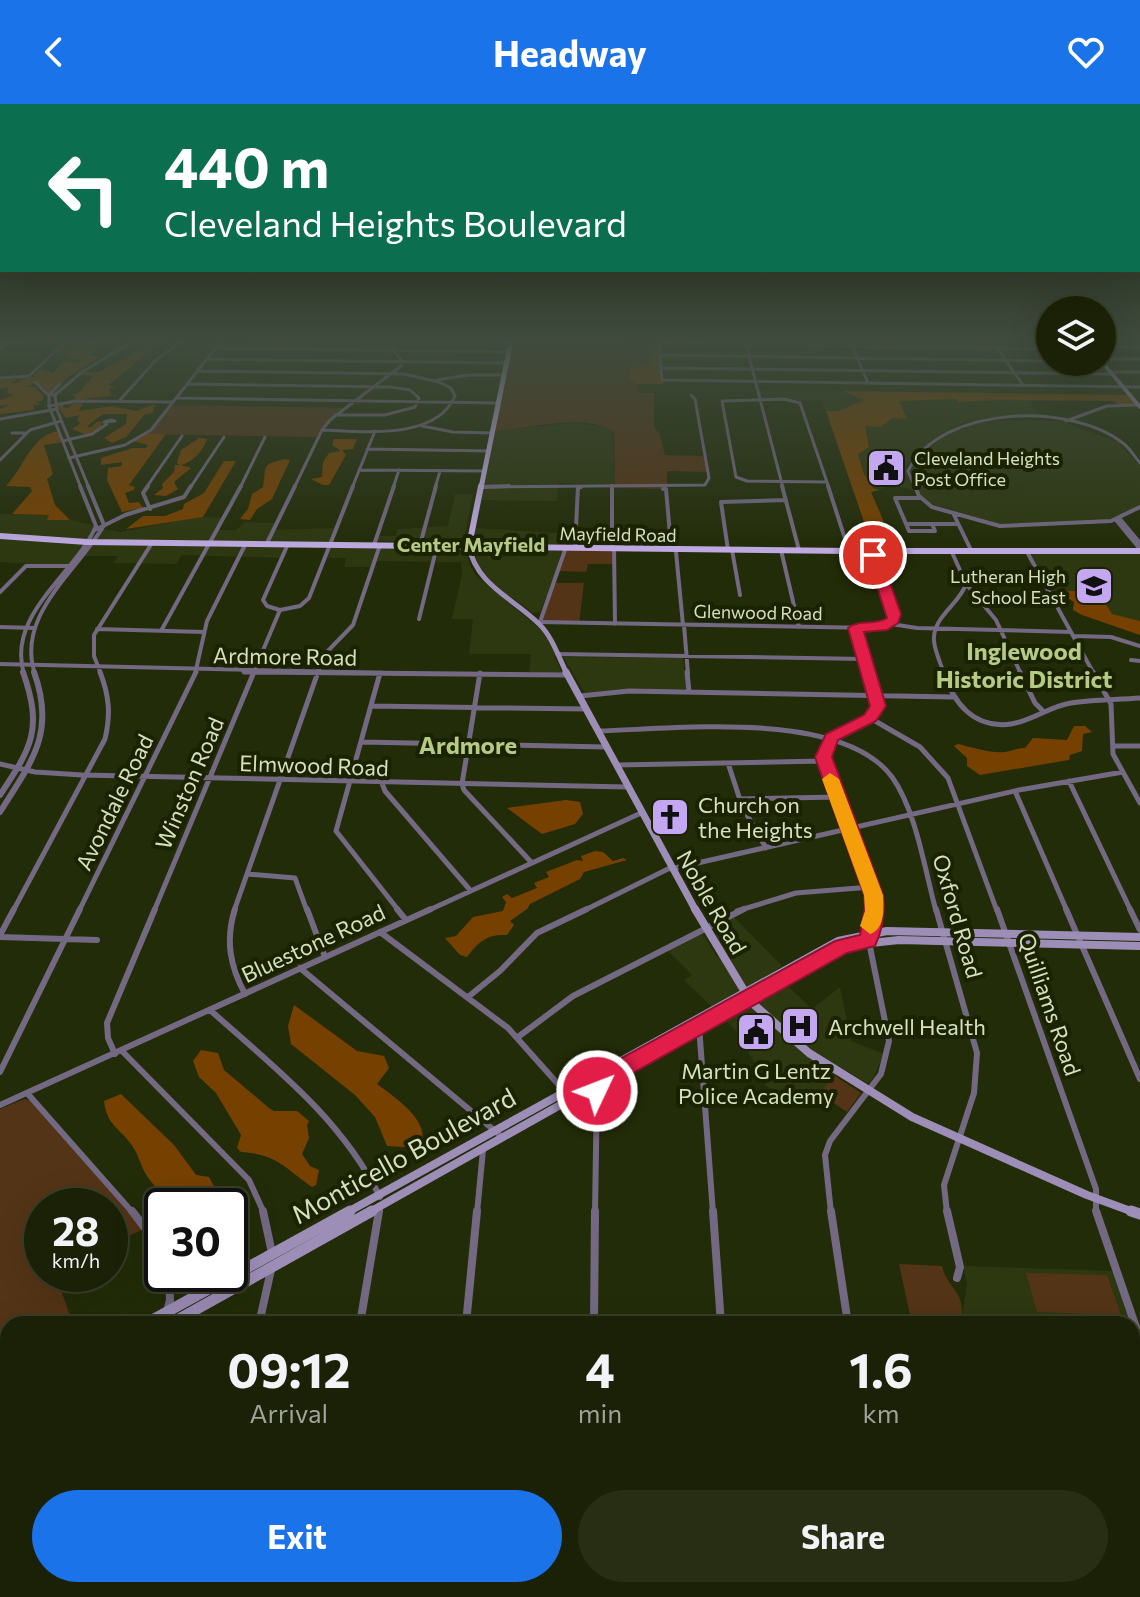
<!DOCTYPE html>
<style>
body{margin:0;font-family:Commissioner,sans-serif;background:#272e14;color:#f1f3f6;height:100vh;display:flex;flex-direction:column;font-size:30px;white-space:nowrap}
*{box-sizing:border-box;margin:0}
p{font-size:26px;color:#9fa39b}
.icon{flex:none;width:44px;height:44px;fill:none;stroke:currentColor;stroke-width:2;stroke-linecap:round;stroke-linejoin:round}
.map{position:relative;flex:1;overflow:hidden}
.side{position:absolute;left:0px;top:1212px;width:1140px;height:282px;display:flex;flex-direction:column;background:#1a2106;border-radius:24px 24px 0 0;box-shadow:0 8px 32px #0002,0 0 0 2px #383e28}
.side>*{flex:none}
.top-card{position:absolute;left:0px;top:0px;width:1140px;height:168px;box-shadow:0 8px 32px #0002,0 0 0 2px #383e28;background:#0b6e4f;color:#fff;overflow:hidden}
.controls{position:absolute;left:1036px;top:192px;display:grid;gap:16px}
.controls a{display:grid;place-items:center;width:80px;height:80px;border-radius:50%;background:#1a2106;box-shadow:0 8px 32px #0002,0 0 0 2px #383e28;font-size:40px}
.speed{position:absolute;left:24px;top:1084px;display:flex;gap:16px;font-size:40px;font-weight:700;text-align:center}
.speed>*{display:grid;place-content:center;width:104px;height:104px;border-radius:50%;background:#1a2106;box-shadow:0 8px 32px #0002,0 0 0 2px #383e28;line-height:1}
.speed small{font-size:20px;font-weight:400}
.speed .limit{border:4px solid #111;border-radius:12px;background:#fff;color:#111}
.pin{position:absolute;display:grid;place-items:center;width:68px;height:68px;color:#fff;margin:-34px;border:4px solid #fff;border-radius:50%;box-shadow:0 2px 8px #0007}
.me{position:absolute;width:88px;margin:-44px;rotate:47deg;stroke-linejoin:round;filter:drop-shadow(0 0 6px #0008)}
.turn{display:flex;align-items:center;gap:28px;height:168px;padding:0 32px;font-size:36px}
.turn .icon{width:104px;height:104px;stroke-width:2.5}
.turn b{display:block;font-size:56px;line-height:68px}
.eta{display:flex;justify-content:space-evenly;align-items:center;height:136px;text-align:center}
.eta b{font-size:48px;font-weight:700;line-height:56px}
.primary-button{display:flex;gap:16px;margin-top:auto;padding:16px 32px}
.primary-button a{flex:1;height:92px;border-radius:48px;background:#1a73e8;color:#fff;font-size:32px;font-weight:700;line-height:92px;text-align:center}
.primary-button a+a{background:#272e14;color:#f1f3f6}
header{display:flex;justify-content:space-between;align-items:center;height:104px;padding:0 32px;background:#1a73e8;color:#fff;font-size:36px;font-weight:700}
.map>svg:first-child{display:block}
.built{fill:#2d3710}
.green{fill:#543416}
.forest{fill:#764100}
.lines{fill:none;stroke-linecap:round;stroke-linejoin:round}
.stream{stroke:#584341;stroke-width:3}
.minor-far4{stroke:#736983;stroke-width:3}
.minor-far3{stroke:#736983;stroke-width:4}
.minor-far2{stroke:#736983;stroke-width:5}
.minor-far1{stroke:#736983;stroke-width:6}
.minor{stroke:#736983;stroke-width:8}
.tertiary-far2{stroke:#736983;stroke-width:3}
.tertiary-far1{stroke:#736983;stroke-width:4}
.tertiary{stroke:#736983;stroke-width:6}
.secondary-far4{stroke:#9d8eb8;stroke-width:4}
.secondary-far3{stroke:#9d8eb8;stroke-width:5}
.secondary-far2{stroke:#9d8eb8;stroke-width:7}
.secondary-far1{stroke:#9d8eb8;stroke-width:8}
.secondary{stroke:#9d8eb8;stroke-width:11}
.primary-far1{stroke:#beaae1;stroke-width:5}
.primary{stroke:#beaae1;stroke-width:6}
.route{fill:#e11d48;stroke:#92132f;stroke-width:2}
.slow{fill:#f59e0b}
.labels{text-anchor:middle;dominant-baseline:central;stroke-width:8;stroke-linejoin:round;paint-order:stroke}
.far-poi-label{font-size:18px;fill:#d6e0bf;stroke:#1a2201;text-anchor:start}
.far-street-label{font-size:18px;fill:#d6e0bf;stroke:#1a2201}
.far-neighbourhood-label{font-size:20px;font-weight:bold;fill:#b6c985;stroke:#1a2201}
.street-label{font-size:22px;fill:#d6e0bf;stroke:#1a2201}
.poi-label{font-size:22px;fill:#d6e0bf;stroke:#1a2201;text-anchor:start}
.neighbourhood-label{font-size:24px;font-weight:bold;fill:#b6c985;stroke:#1a2201}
.near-street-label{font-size:26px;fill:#d6e0bf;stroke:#1a2201}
</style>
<header><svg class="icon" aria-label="back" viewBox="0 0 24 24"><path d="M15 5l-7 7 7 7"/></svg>Headway<svg class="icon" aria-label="heart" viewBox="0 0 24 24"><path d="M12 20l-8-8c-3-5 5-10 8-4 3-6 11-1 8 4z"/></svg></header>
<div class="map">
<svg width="1140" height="1493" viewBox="0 0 1140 1493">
<rect width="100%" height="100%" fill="#232c08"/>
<path class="built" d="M757,286L843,287L865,296L839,307H826L822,297L760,295Z
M895,292L1027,293L1041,314L994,313L964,318L934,334L906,362L913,386L890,381L879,386L873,384L864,370L858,349L868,344L862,312Z
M991,316L1060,317L1118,338L1140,362V401L1118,413L1106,416L1000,420L928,399L921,391L911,368L912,363L942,333L975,318Z
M571,319L603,322L613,327L615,381L558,379L557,397L476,396L495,327Z
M455,390H473L463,439L377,437L379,432H396L398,425L448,422Z
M0,410L51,411L48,416H70L96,422L69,462L0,458Z
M198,413L223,414L217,426H236L245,418L277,419L274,426L335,424L329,440H288L282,454L182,451L176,460L114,459L118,452H84L103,425L121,428Z
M476,424L559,429V432L574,433L573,440H476L473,438Z
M332,443L377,444L371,463H344L346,454H327Z
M381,444H435L432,458L377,457Z
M439,444L466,445L469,460L476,472L539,524L544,525L558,551H554L562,569H529L531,550H469L473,515H452L462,471L461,458H436Z
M475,445L562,447L549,492L546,493L540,508L533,509L513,494L509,495L482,474L475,465L478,464Z
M1033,450H1140V517L1112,510L1098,487H1051L1031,451Z
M563,553L683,554L687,585L585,589Z
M732,811L782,862L773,868L812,905L840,883L851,937L884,950L871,978L867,979L842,964L812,998L788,984L781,990L766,982L747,945L752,942L684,876L692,871L666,845L701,827L717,853L727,851L711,822Z
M963,1162L1113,1167L1131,1220H961L967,1180Z
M1132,1223L1140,1247V1358H1132Z"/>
<path class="green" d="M511,238L649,240L651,261L629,275L638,280L639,289H654V323L660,331L665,351L706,352L709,368L667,367V385L612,384L615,381L614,328C587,307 525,326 493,327Z
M173,301L342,304L328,316L316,333L147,330Z
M614,444V460H588L586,468L558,467L565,446Z
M554,479H584L579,520H541Z
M835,972L861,989L847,1008L819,989Z
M25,995L30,997L143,1125L110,1142V1102H42V1170H58L56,1172L73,1220H8V1293L0,1297V1005Z
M899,1160L942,1162C948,1187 968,1187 960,1220H912Z
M1026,1169L1107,1171L1121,1211L1037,1208Z"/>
<path class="forest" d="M133,237L164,238C143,250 128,267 108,281L117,284L109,285L111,291H119L71,296L76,294L72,290H77L93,272L79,271L84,268H99L142,244L136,243L116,249Z
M97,240L106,242L88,251L100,253L68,273L49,291L34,279L26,283H35L44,292L42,297L35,298L41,300L34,301V306L0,310V305L11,300L0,302V296L14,291L7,289L8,283L0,285V276L18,275L11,278L15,280L22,275L37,272L33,271L42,265L53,269L63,257L76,259L81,256L66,254L67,249L59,248L61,245L75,244L66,242L82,241L81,244Z
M649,240H659L663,280H638L629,275V264L651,261Z
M843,287L1130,291L1138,301L1117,300L1115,297L1001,296L958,298L957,295L899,297L907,315L892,314L881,323L865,322L869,343L858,350L864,370L873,384L879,386L871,388L884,418H864L826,307H839L864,296Z
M83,299L79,307L112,302L136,307L155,300L153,309L145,310L126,333L112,339L104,334L126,320L127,310H103L87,322L90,324L98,317L102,318L101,323L87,331L72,325L80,320L77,315L80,311L66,314L57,302L64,300L63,303L68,304L73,301L67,300Z
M59,327L63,338L44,341L53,370L47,375L55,401L70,416H47L49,411L12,410L32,387L30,383L6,382C25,362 31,331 59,327Z
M145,330H166L129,381L135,383L134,386L125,389L129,399L139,398L143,404L122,408L107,376L108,364L122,362V358L101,361V354L133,344H146L148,341L133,337Z
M199,334L207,335C203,347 193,358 181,361L191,364L174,378L178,385L166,392L154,391L163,384L162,380L174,368L175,361H180L177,359L181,346Z
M334,335H357L353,345L342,346L346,351L329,381H323L311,375L322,373L323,358L329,349L341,347L332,341Z
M285,355L290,356L272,395L257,405L250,416L240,415L248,405L252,390L263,383C267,365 259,360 285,355Z
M224,357H236L203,413L126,425L143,412H165L183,405L184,400L204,389Z
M1057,487H1098L1112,510L1140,517V531L1082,511L1073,506L1074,498Z
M1074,622H1085L1092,628L1083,630L1082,647L1070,651L1069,656L980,671L967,662V654L954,642L958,640C970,643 994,650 1005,648C1013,647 1016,644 1025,644L1033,634L1067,636Z
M566,696L580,698L583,710L575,720L542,730L507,704Z
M595,747L603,748L613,757L623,754L627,756L584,768L580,775L530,800L527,805L510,817L514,821L507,831C487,830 479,837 467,853L460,851L445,834L456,832L473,813L503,807L506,798L502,793L507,790L512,794L537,784L534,779L549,773L546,768L577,756L583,757L581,752Z
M294,901L357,947L384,952L389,964L377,980C394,993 435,1019 419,1044L387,1042L375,1013L355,991L291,940L288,922Z
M201,946L218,949L224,966L269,1004L274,1007H297L309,1017L307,1021L309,1034L302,1050L310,1062L319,1066L316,1081L312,1083C285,1064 277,1050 241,1048L237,1044L241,1031L216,989L199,973L193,957Z
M121,990L174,1041L196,1071L209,1073L224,1102C188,1102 169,1104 147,1072C141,1063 139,1052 133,1043C121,1024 107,1023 104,997Z
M0,1414H8V1486H31L29,1493H0Z"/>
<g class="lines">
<path class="stream" d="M0,1427L8,1431
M3,1493L8,1477"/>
<path class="minor-far4" d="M745,237L783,384
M850,237L868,279
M992,237L1023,281
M4,240L117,237
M1102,242L1140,243
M215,244L509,248
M1050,245L659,240L662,276L1140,283
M660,251L1050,257
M207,255L506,259
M1102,255H1140
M661,264L1112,270
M198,267L404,270L439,278L451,284L455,292C436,337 362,327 322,326
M1110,268H1140
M0,274L29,272L62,241
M437,276L468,271H504
M35,278L47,290L55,291
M187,280L391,283L410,286L419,294L415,303L385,311H335
M177,294L499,299
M119,297L157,255L183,237
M49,302L76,297L172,298
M0,315L57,305
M111,316L115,317L104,318Z
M1066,317L1107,302L1138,301
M422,322L453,328L493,329
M12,329H25
M63,337L92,330L107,320
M367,345L489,347
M69,354L125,341L151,326L221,237
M0,356L30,326L61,317
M359,366L483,367
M826,378L747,377L736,373L722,297L784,295L800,299L829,384
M480,383L705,381L709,374L695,295L691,291
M146,384L182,332
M190,384L224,333
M240,384L265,333
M294,384L322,326L330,316L401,262L403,258L393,246L395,237
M352,384L375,327
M393,384L399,366
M435,384L440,367
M578,384L581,383
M915,384L908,367C941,300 1072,298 1124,340C1130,345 1135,353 1140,359"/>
<path class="minor-far3" d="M148,382L143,389L150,405
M612,382V444
M782,382L799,446
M828,382L849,447
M915,382L919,392L932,403L1000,422L1111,417L1140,403
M480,383L509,382
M663,385H666L671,442L676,448L683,521
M920,394H895L909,427H935L932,420
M954,411L971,446
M1120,415L1140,439
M1116,416L1140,445
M907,420H957
M95,426L125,411L184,393L191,382
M267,439L295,382
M374,441L394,382
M420,441L436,382
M575,443L578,383H581
M614,444L615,520
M728,446L721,398L786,396
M732,446L740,491
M781,446L799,523
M951,446L966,480L996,516L1021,570
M1026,446L1094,570
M872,447L894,510L891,520
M0,488L26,462H69
M280,506L267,502L263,496L288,440
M419,515L437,442
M540,518L873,524L891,520L917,524L1071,528
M684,521L688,570
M0,523L34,524
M855,524L868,570
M97,525L204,528
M161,527L241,382
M1074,532L1111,533L1140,542
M557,550L865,555
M1131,556L1140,557
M0,560L430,570
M101,570L94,552V531L152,439
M195,570L207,517L246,439
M253,570L280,506L300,502L309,494L353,382
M317,570L323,552L353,521L380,441
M944,570C941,560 935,548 934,537C932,513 959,501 966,480"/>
<path class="minor-far2" d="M244,568L567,571
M687,568L689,588
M867,568L877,603L864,617L831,635L824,655L874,794L872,807
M944,568C953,599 974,625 1011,620C1032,617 1050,602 1071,599C1093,595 1117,596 1140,594
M1020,568L1035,599L1042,606
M1093,568L1111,600L1113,650L1140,699
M380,569L336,727L399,807
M480,569L462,680L464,686L532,759
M580,592L629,587L952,593
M371,602L586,605
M870,614L920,643L948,674L997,807
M599,627C676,625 842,605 892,673C916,706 925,767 936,807
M361,638L606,643
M1113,642H1140
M728,659L742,702L766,744
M0,660L35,668L82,671L627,683
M617,661L824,657
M1069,677L1131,807
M382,679L385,687L470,786
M1015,687L1067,807
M739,695L837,693
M671,765L1019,686L1123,668
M247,770L295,774L307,807
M13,807L105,635C111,610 109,591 100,568
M79,807L196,568
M154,807L254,568
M234,807L318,568
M427,807L641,709
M583,807L670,764
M737,807L796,789L871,783"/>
<path class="minor-far1" d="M235,805C225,836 230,862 245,890
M307,805L325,853
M397,805L406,816
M936,805L977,949L974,989L944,1081L947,1109
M997,805L1096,1085V1109
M1066,805L1140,975
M1130,805L1140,826
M380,828L508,924L566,989
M0,831L14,805
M0,833L97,836
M300,864L501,1032
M468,893L500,867L537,829L587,805
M210,906C274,963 342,1015 380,1093
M699,922L713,1109
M518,933L573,892L744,805
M122,947L249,1076L264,1109
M115,950L108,934L107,919L155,805
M0,968L80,805
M27,989L133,1109
M0,1001L431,805
M379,1109L380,1103
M477,1109L483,1046
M595,1109L597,981
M831,1109L825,1051L830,1037L881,970L889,937L868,833L872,805"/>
<path class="minor" d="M132,1107L162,1146
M263,1107L272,1149
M713,1107L721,1220
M831,1107L848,1220
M947,1107L960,1163L957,1174
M1096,1107L1140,1235
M164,1220L170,1196L169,1170
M259,1220L271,1166
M360,1220L379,1107
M466,1220L477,1107
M594,1220L595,1107
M1132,1424H1140
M315,1486L316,1493
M439,1486V1493
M590,1486V1493
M740,1486V1493
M889,1486L890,1493
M83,1493L85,1486
M196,1493L197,1486"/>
<path class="tertiary-far2" d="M60,280L49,291V302L81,384
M89,384L57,306L55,291L82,268L133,237"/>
<path class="tertiary-far1" d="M540,518L566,443
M24,570C6,510 75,471 96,422L80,382
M35,570C15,511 78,467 104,421L88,382"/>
<path class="tertiary" d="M0,691C32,643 43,625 23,568
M0,708C32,657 56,629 34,568"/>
<path class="secondary-far4" d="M0,244L7,237
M1102,258L1140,303"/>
<path class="secondary-far3" d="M469,442C476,481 513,494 539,520C552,532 559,554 567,570"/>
<path class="secondary-far2" d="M566,568L696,807"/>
<path class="secondary-far1" d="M695,805L751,898L809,949L912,1013L1087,1091L1136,1109
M346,1109L838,837L887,827L1140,833
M368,1109L843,842L899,836L1140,842"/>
<path class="secondary" d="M1131,1107L1140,1110
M145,1220L350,1107
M170,1220L372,1107
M0,1302L8,1297
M0,1317L8,1312"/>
<path class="primary-far1" d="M481,384L511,237"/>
<path class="primary" d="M0,432L87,438L849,447H1140
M469,442L481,382"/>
</g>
<linearGradient id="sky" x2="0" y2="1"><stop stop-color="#131804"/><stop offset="0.53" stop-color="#3f4b3d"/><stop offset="1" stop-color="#3f4b3d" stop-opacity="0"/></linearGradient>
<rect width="1140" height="446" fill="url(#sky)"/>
<path class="route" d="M873,447L880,451L901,510L898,519L887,526L864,528L886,602L876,617L838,636L832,653L883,791C885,808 882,827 875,842L847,849L608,983L605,994L597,997L589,994L586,978L589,972L835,837L860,831L865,803L864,791L815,653L826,630L864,611L870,602L848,524C858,515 875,522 887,514L867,451Z"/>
<path class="slow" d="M830,669L839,675L883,791C884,805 885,825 870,830L860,822L865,807L864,791L822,675Z"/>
<defs>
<g id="civic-square" transform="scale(2)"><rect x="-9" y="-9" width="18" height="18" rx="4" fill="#c4a7f1" stroke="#1a2201"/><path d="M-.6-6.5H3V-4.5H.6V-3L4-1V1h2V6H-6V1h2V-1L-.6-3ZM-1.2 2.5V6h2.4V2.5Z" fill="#111"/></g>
<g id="school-square" transform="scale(2)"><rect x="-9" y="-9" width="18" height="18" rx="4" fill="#c4a7f1" stroke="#1a2201"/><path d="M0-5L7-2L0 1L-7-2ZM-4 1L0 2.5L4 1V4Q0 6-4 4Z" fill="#111"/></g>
<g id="church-square" transform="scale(2)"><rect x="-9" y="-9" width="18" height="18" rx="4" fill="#c4a7f1" stroke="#1a2201"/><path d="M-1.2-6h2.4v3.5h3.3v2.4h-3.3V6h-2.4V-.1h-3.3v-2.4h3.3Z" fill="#111"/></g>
<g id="hospital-square" transform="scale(2)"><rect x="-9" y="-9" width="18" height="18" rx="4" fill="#c4a7f1" stroke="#1a2201"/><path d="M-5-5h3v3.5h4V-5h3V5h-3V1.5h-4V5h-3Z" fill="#111"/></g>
</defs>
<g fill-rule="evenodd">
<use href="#civic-square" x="886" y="364"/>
<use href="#school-square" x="1094" y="482"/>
<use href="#church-square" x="670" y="713"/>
<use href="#hospital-square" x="800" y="922"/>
<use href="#civic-square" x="756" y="928"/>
</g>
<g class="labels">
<g class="far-poi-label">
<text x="914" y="354">Cleveland Heights<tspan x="914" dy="21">Post Office</tspan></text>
<text x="1066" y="472" text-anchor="end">Lutheran High<tspan x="1066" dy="21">School East</tspan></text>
</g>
<g class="far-street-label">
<text transform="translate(618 430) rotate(1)">Mayfield Road</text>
<text transform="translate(758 508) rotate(1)">Glenwood Road</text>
</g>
<g class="far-neighbourhood-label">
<text x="471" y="440">Center Mayfield</text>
</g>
<g class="street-label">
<text transform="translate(285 552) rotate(1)">Ardmore Road</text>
<text transform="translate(314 661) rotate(2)">Elmwood Road</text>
<text transform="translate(189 679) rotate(-67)">Winston Road</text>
<text transform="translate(114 698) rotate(-64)">Avondale Road</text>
<text transform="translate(712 798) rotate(60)">Noble Road</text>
<text transform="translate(958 812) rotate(74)">Oxford Road</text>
<text transform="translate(313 839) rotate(-25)">Bluestone Road</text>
<text transform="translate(1050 900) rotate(71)">Quilliams Road</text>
</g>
<g class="poi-label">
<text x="698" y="700">Church on<tspan x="698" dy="25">the Heights</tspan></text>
<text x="828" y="922">Archwell Health</text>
<text x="756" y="966" text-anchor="middle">Martin G Lentz<tspan x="756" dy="25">Police Academy</tspan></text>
</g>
<g class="neighbourhood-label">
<text x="1024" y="546">Inglewood<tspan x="1024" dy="28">Historic District</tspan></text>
<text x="468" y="640">Ardmore</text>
</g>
<g class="near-street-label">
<text transform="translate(403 1051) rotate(-29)">Monticello Boulevard</text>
</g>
</g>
</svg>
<div class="controls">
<a><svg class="icon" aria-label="layers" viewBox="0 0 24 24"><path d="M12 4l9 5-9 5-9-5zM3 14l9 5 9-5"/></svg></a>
</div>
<div class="speed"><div>28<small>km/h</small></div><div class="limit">30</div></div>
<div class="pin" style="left:873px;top:451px;background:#d93025"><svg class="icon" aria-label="arrive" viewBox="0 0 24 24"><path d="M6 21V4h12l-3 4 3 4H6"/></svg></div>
<svg class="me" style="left:597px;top:987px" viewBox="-20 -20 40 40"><circle r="17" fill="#e11d48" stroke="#fff" stroke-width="3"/><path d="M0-11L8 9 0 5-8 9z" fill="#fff"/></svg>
<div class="top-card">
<div class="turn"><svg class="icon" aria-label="left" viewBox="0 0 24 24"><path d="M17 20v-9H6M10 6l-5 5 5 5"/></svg><div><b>440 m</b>Cleveland Heights Boulevard</div></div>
</div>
<section class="side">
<div class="eta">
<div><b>09:12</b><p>Arrival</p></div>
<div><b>4</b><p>min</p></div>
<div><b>1.6</b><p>km</p></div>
</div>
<div class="primary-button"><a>Exit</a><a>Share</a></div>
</section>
</div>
